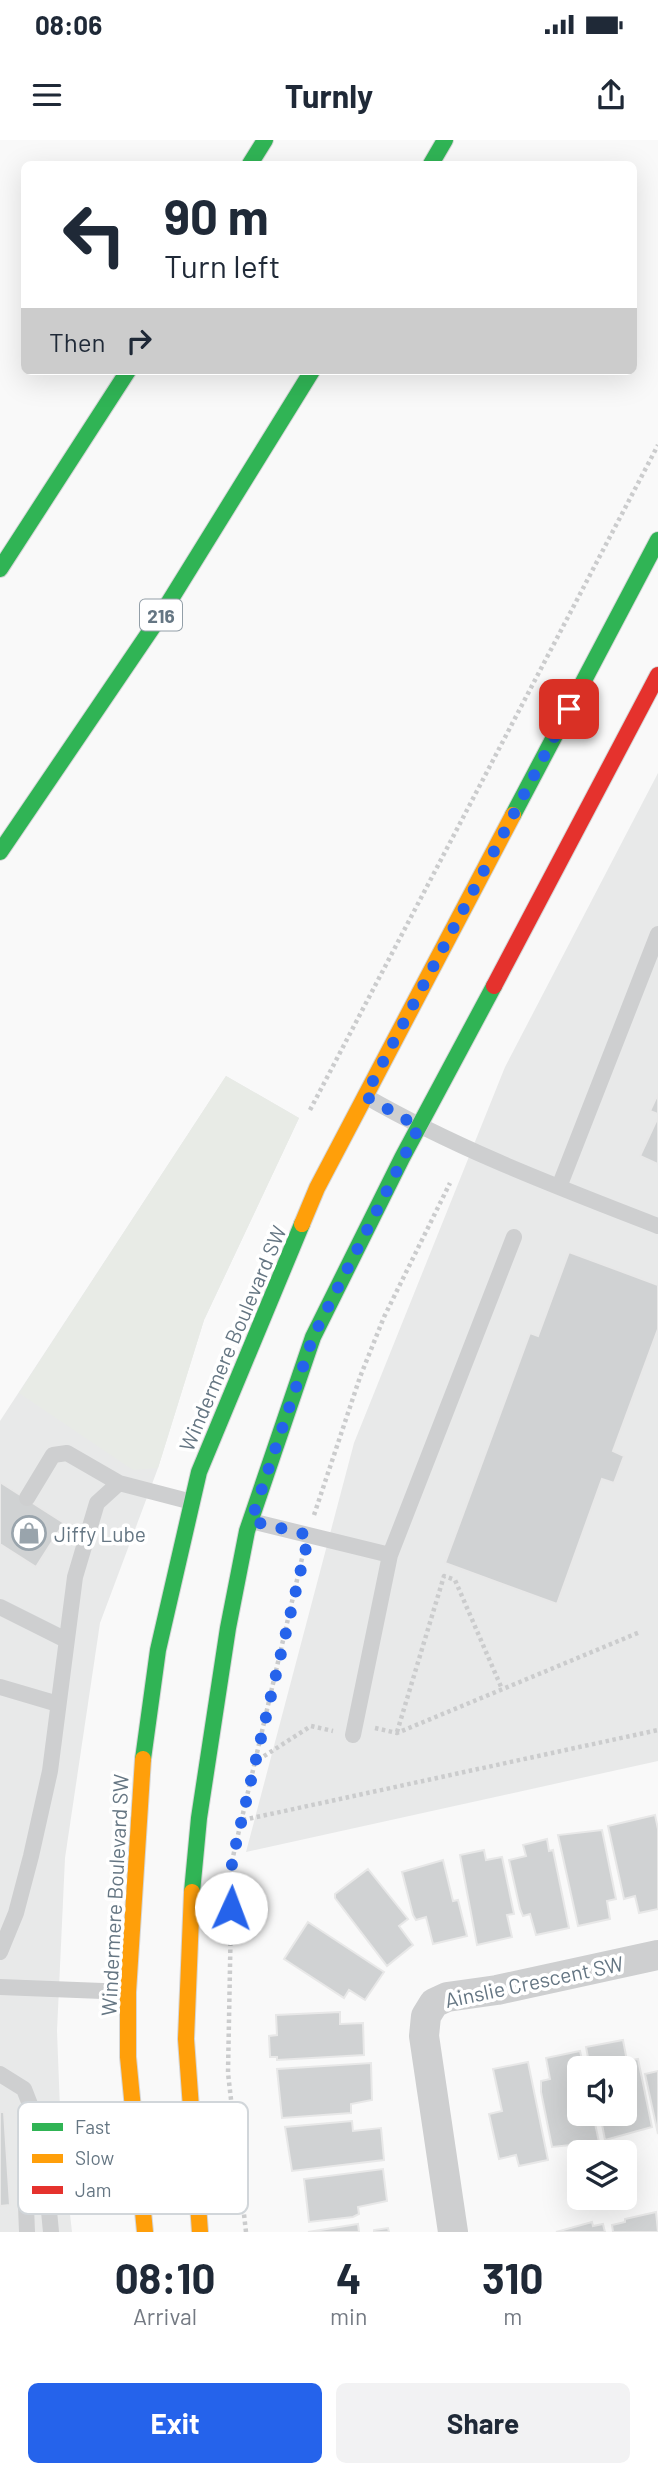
<!DOCTYPE html>
<style>
body{margin:0;font-family:Barlow,sans-serif;background:#f2f2f3;color:#1f2937;height:100vh;display:flex;flex-direction:column;font-size:26px;white-space:nowrap}
*{box-sizing:border-box;margin:0}
p{font-size:23px;color:#747a83}
.icon{flex:none;width:38px;height:38px;fill:none;stroke:currentColor;stroke-width:2;stroke-linecap:round;stroke-linejoin:round}
.map{position:relative;height:2092px;overflow:hidden}
.sheet{display:flex;flex-direction:column;background:#fff;flex:1}
.sheet>*{flex:none}
.banner{position:absolute;left:21px;top:21px;width:616px;height:214px;border-radius:10px;box-shadow:0 7px 28px #0002;background:#fff;color:#1f2937;overflow:hidden}
.buttons{position:absolute;left:567px;top:1916px;display:grid;gap:14px}
.buttons a{display:grid;place-items:center;width:70px;height:70px;border-radius:10px;background:#fff;box-shadow:0 7px 28px #0002;font-size:35px}
.pin{position:absolute;display:grid;place-items:center;width:60px;height:60px;color:#fff;margin:-30px;border-radius:14px;box-shadow:0 4px 10px #0006}
.me{position:absolute;width:77px;margin:-38px;rotate:2deg;stroke-linejoin:round;filter:drop-shadow(0 0 5px #0008)}
.turn{display:flex;align-items:center;gap:24px;height:147px;padding:0 28px;font-size:32px}
.turn .icon{width:91px;height:91px;stroke-width:2.5}
.turn b{display:block;font-size:49px;line-height:60px}
.then{display:flex;align-items:center;height:66px;padding:0 28px;background:#0003;gap:14px;font-size:26px}
.eta{display:flex;justify-content:space-evenly;align-items:center;height:119px;text-align:center}
.eta b{font-size:42px;font-weight:700;line-height:49px}
.action{display:flex;gap:14px;margin-top:auto;padding:14px 28px}
.action a{flex:1;height:80px;border-radius:10px;background:#2563eb;color:#fff;font-size:28px;font-weight:700;line-height:80px;text-align:center}
.action a+a{background:#f2f2f3;color:#1f2937}
.status{display:flex;justify-content:space-between;align-items:center;height:49px;padding:0 35px;background:#fff;direction:ltr}
.status svg{height:19px;fill:currentColor}
header{display:flex;justify-content:space-between;align-items:center;height:91px;padding:0 28px;background:#fff;font-size:32px;font-weight:700}
.map>svg:first-child{display:block}
.built{fill:#e8e9e9}
.green{fill:#e8ebe6}
.building{fill:#d0d2d3;stroke:#e8e8e8;stroke-width:2}
.lines{fill:none;stroke-linecap:round;stroke-linejoin:round}
.fast-casing{stroke:#d5d6d7;stroke-width:18}
.slow-casing{stroke:#d5d6d7;stroke-width:18}
.jam-casing{stroke:#d5d6d7;stroke-width:18}
.path{stroke:#cbcccd;stroke-width:4.5;stroke-dasharray:3.5 3.5;stroke-linecap:butt}
.lane{stroke:#cecfd0;stroke-width:16}
.street{stroke:#cecfd0;stroke-width:30}
.fast{stroke:#30b455;stroke-width:16}
.slow{stroke:#ff9f0a;stroke-width:16}
.jam{stroke:#e5322d;stroke-width:16}
.route{stroke:#2563eb;stroke-width:12;stroke-dasharray:0 21.6}
.labels{text-anchor:middle;dominant-baseline:central;stroke-width:7;stroke-linejoin:round;paint-order:stroke}
.shield{fill:#fff;stroke:#939fa8;stroke-width:2}
.shield-label{font-size:19px;font-weight:bold;fill:#657683}
.street-label{font-size:21px;fill:#657683;stroke:#fff}
.poi-label{font-size:21px;fill:#657683;stroke:#fff;text-anchor:start}
.key{fill:#fff;stroke:#d1d6da;stroke-width:2}
.key-label{font-size:19px;fill:#657683}
</style>
<div class="status"><b>08:06</b><svg viewBox="0 0 49 12"><path d="M0 12V9h3v3zM5 12V6h3v6zM10 12V3h3v9zM15 12V0h3v12zM26 1h20v11H26zM47 4h2v5h-2z"/></svg></div>
<header><svg class="icon" aria-label="menu" viewBox="0 0 24 24"><path d="M4 6h16M4 12h16M4 18h16"/></svg>Turnly<svg class="icon" aria-label="share" viewBox="0 0 24 24"><path d="M12 15V3M7 8l5-5 5 5M5 13v7h14v-7"/></svg></header>
<div class="map">
<svg width="658" height="2092" viewBox="0 0 658 2092">
<rect width="100%" height="100%" fill="#f9f9f9"/>
<path class="built" d="M658,633V1621L246,1712L354,1303L505,927Z
M226,936L299,978L204,1180L158,1328L100,1483L65,1718L57,1891L61,1995L72,2092H0V1281Z"/>
<path class="green" d="M226,936L299,978L204,1180L158,1328L133,1330L19,1253Z"/>
<path class="building" d="M658,954V974L650,971Z
M658,977V1024L640,1016Z
M569,1112L658,1145V1189L613,1311L624,1316L614,1343L602,1339L557,1464L445,1423L530,1193L538,1196Z
M0,1342L64,1383L36,1427L0,1404Z
M655,1675L658,1689V1769L639,1773L635,1756L624,1759L608,1686Z
M602,1690L616,1759L607,1761L610,1779L578,1786L558,1695Z
M547,1699L549,1711L553,1710L569,1788L536,1795L530,1774L523,1776L520,1769L509,1720L526,1716L523,1705Z
M484,1710L486,1720L502,1717L514,1774L507,1775L512,1797L477,1805L460,1715Z
M443,1720L453,1761L458,1760L467,1796L433,1804L426,1777L416,1780L413,1775L402,1732Z
M368,1729L408,1779L399,1786L413,1805L387,1826L335,1758V1754Z
M308,1782L384,1832L365,1860L349,1850L344,1858L284,1819Z
M340,1872V1884L363,1883L364,1915L277,1920V1917H270L269,1896L277,1895L276,1875Z
M623,1900L627,1921L638,1919L652,1987L605,2000L600,1974H625V1928H590L586,1907Z
M580,1911L584,1928H579V1974H593L599,2002L552,2007L541,1952V1941L550,1939L546,1918Z
M528,1922L548,2020L519,2026L516,2015L499,2019L489,1974L502,1971L493,1929Z
M371,1923L372,1960L351,1964V1973L282,1978L277,1929Z
M658,1931V1994L645,1934Z
M0,1972H4L10,2065L0,2066Z
M352,1981L353,1991L381,1988L384,2020L292,2031L285,1987Z
M383,2029L387,2061L358,2067L359,2074L353,2077L309,2082L304,2039Z
M656,2072L658,2092H613L612,2085L625,2082V2079Z
M592,2082L593,2086L603,2084L605,2092H556Z
M358,2084L359,2092H308Z
M388,2088L389,2092H374V2090Z"/>
<g class="lines">
<g class="fast-casing">
<path id="fast" d="M250,24L265,0
M431,24L445,0
M0,429L128,231
M513,675L658,400
M0,712L161,475L312,231
M143,1619L158,1510L199,1332L302,1084
M192,1752L199,1678L228,1488L247,1391L313,1197L402,1018L494,846"/>
</g>
<g class="slow-casing">
<path id="slow" d="M302,1084L317,1048L513,675
M143,1619L128,1852V1917L145,2092
M192,1752L186,1899L200,2092"/>
</g>
<g class="jam-casing">
<path id="jam" d="M494,846L658,535"/>
</g>
<path class="path" d="M310,970L658,305
M314,1375L360,1237L384,1177L450,1043
M375,1588L397,1593L640,1492
M397,1592L444,1436L455,1440L502,1549
M258,1620L311,1586L333,1591
M243,1680L658,1590
M246,2092L228,1933L232,1721L303,1414"/>
<path class="lane" d="M365,956C459,1010 558,1047 658,1086
M559,1047L658,794
M27,1358L53,1315L67,1313L119,1343L192,1362
M251,1381L390,1415
M0,1467L66,1500
M0,1547L58,1564
M353,1595L390,1415L514,1097
M0,1812L16,1773L31,1716L50,1631L75,1437L97,1363L119,1343
M0,1847L128,1852
M0,1934L24,1949L31,1967L37,2035L49,2071L51,2092
M27,2092L26,2066L37,2035"/>
<path class="street" d="M453,2092L424,1896L426,1876L434,1863L447,1857L497,1850L658,1815"/>
<use href="#fast" class="fast"/>
<use href="#slow" class="slow"/>
<use href="#jam" class="jam"/>
</g>
<g class="lines">
<path class="route" d="M231,1768L232,1721L309,1395L251,1381L313,1197L419,987L365,956L569,569"/>
</g>
<defs>
<g id="shop-ring" transform="scale(1.75)"><circle r="9.5" fill="#fff" stroke="#99a4ac" stroke-width="1.5"/><path d="M-5-2.5h2.3a2.7 3.5 0 0 1 5.4 0H5L5.5 6h-11ZM-1.5-2.5h3a1.5 2.3 0 0 0-3 0Z" fill="#99a4ac"/></g>
</defs>
<g fill-rule="evenodd">
<use href="#shop-ring" x="29" y="1393"/>
</g>
<g class="labels">
<rect class="shield" x="140" y="459.5" width="42" height="31" rx="5"/>
<g class="shield-label">
<text x="161" y="475">216</text>
</g>
<g class="street-label">
<text transform="translate(232 1198) rotate(-67)">Windermere Boulevard SW</text>
<text transform="translate(114 1755) rotate(-87)">Windermere Boulevard SW</text>
<text transform="translate(534 1841) rotate(-12)">Ainslie Crescent SW</text>
</g>
<g class="poi-label">
<text x="54" y="1393">Jiffy Lube</text>
</g>
</g>
<rect x="18" y="1962" width="230" height="112" rx="10" class="key"/>
<rect x="32" y="1983" width="31" height="8" fill="#30b455"/>
<rect x="32" y="2014" width="31" height="9" fill="#ff9f0a"/>
<rect x="32" y="2046" width="31" height="8" fill="#e5322d"/>
<g class="key-label">
<text x="75" y="1994">Fast</text>
<text x="75" y="2025">Slow</text>
<text x="75" y="2057">Jam</text>
</g>
</svg>
<div class="buttons">
<a><svg class="icon" aria-label="sound" viewBox="0 0 24 24"><path d="M4 9h4l5-4v14l-5-4H4zM17 9q2 3 0 6"/></svg></a>
<a><svg class="icon" aria-label="layers" viewBox="0 0 24 24"><path d="M12 4l9 5-9 5-9-5zM3 14l9 5 9-5"/></svg></a>
</div>
<div class="pin" style="left:569px;top:569px;background:#d93025"><svg class="icon" aria-label="arrive" viewBox="0 0 24 24"><path d="M6 21V4h12l-3 4 3 4H6"/></svg></div>
<svg class="me" style="left:231px;top:1768px" viewBox="-20 -20 40 40"><circle r="19" fill="#fff"/><path d="M0-13L10 11 0 6-10 11z" fill="#2563eb"/></svg>
<div class="banner">
<div class="turn"><svg class="icon" aria-label="left" viewBox="0 0 24 24"><path d="M17 20v-9H6M10 6l-5 5 5 5"/></svg><div><b>90 m</b>Turn left</div></div>
<div class="then">Then<svg class="icon" aria-label="right" viewBox="0 0 24 24"><path d="M7 20v-9h11M14 6l5 5-5 5"/></svg></div>
</div>
</div>
<section class="sheet">
<div class="eta">
<div><b>08:10</b><p>Arrival</p></div>
<div><b>4</b><p>min</p></div>
<div><b>310</b><p>m</p></div>
</div>
<div class="action"><a>Exit</a><a>Share</a></div>
</section>
